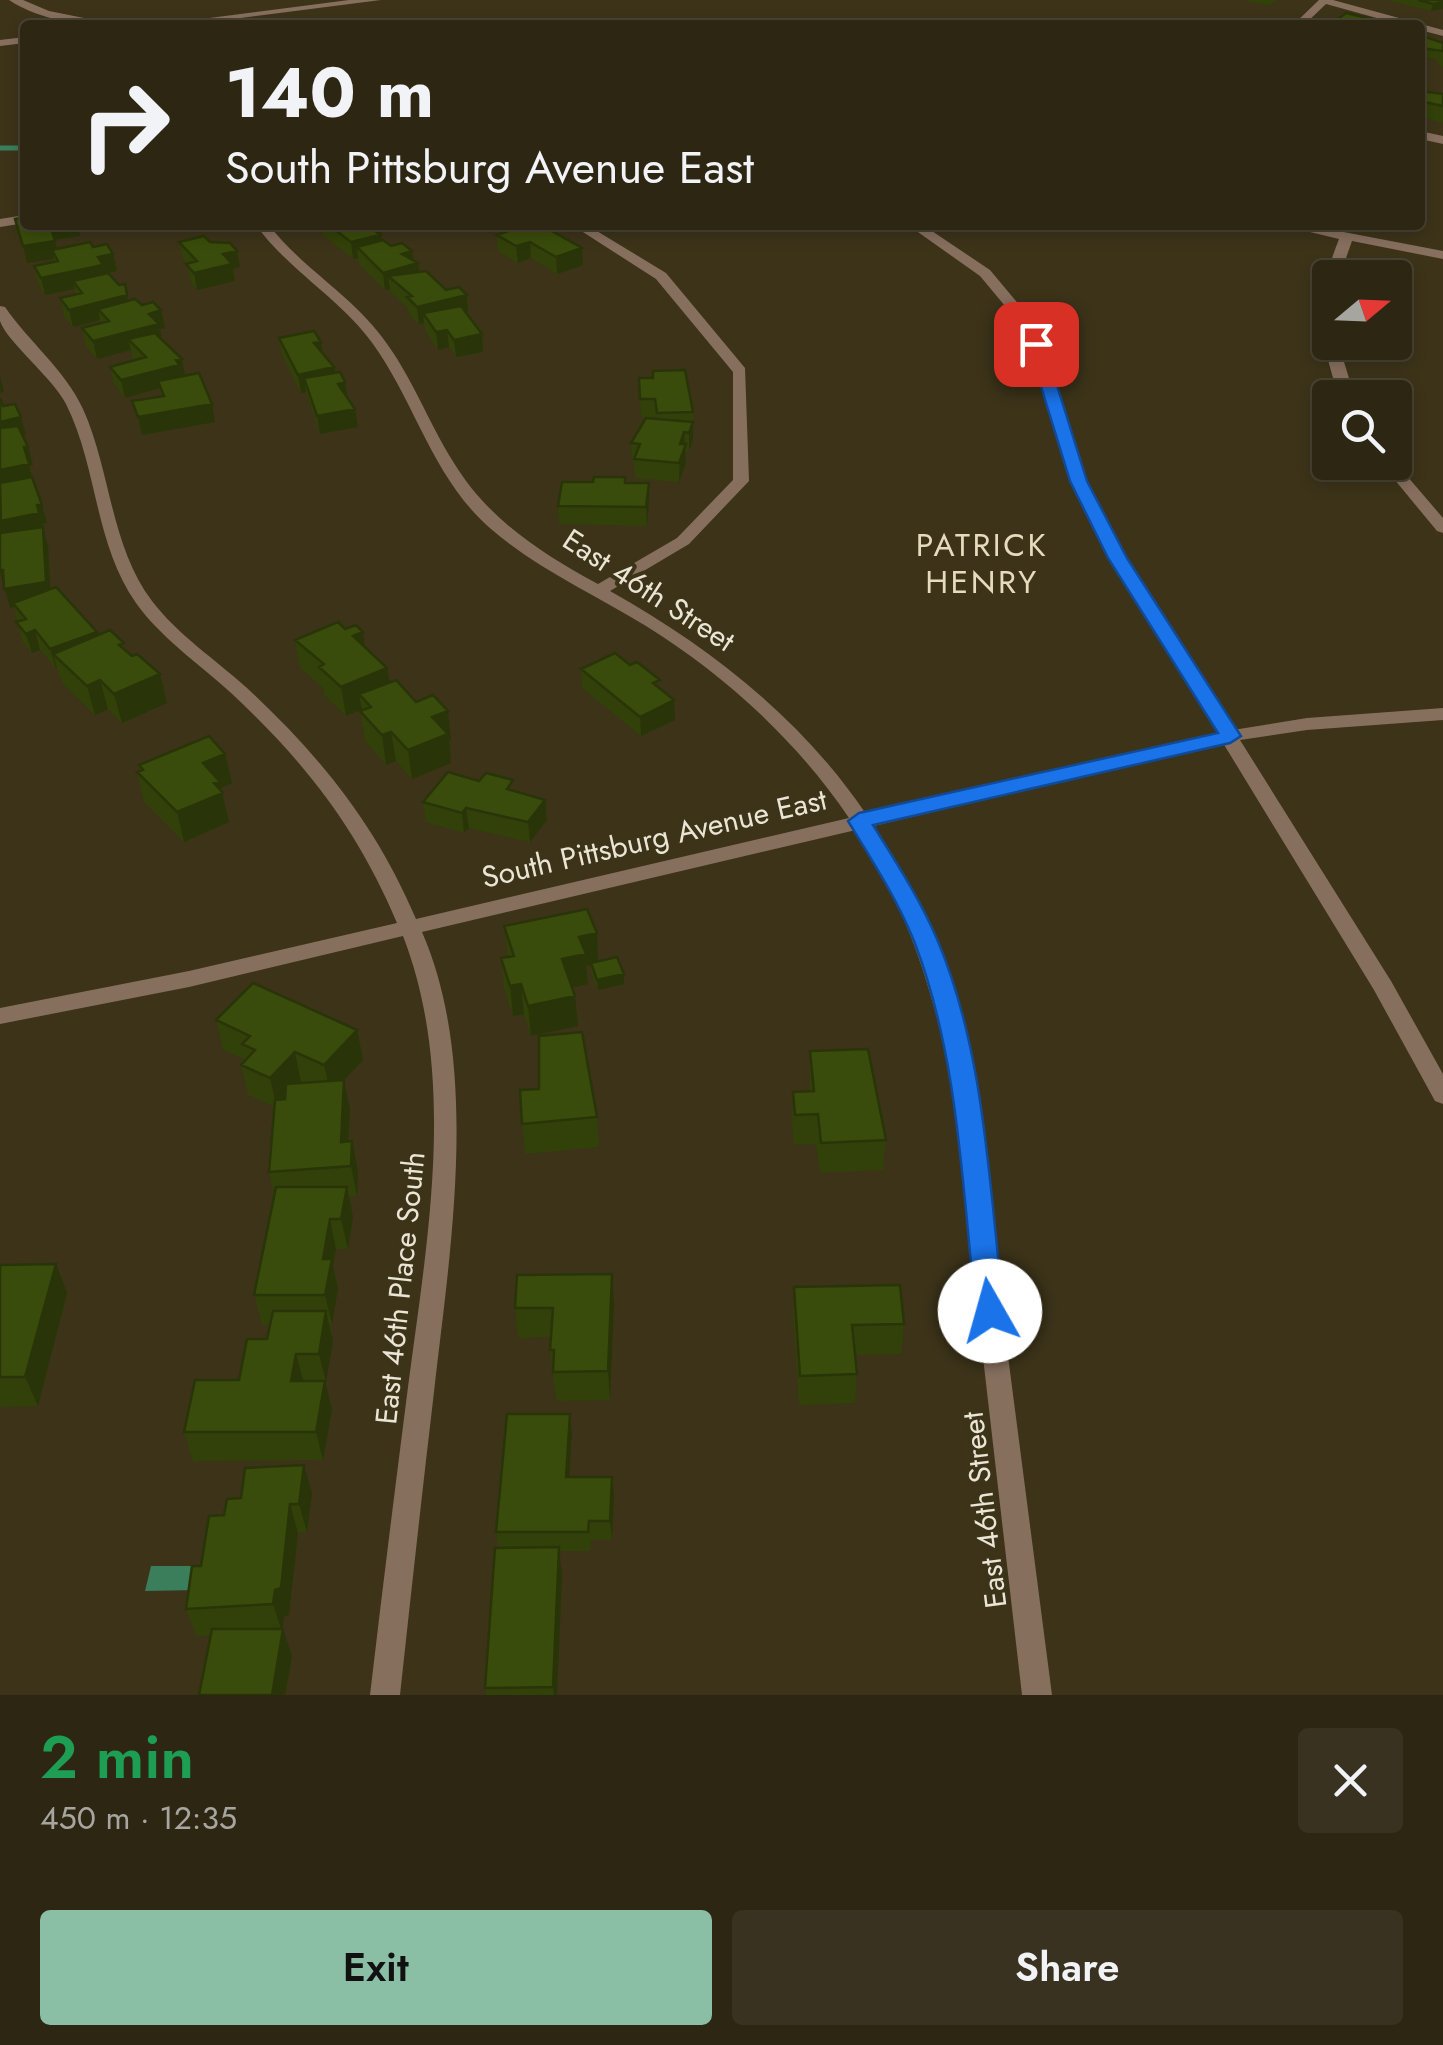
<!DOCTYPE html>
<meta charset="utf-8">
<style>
body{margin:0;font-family:Jost,sans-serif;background:#393221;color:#f1f3f6;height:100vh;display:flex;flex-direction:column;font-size:38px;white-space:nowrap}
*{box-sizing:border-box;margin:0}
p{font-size:32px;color:#a7a5a0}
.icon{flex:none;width:55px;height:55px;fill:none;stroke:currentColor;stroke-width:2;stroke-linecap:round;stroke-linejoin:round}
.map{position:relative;height:1695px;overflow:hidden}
.side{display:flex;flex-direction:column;background:#2d2613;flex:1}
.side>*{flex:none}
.guide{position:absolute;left:20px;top:20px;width:1405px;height:210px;border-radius:10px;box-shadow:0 5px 15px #0003,0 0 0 2px #484333;background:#2d2613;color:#f1f3f6;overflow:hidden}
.needle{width:65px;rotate:71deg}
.buttons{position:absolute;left:1312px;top:260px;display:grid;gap:20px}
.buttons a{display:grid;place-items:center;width:100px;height:100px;border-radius:10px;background:#2d2613;box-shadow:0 5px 15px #0003,0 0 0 2px #484333;font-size:50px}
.pin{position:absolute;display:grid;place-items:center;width:85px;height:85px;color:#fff;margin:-42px;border-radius:20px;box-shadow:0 5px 15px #0006}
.me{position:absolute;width:110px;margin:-55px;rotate:353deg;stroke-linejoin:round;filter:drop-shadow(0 0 8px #0008)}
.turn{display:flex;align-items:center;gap:35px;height:210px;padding:0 40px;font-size:45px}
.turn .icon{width:130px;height:130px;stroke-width:2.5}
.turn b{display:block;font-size:70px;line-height:85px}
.round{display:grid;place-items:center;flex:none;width:105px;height:105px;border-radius:10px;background:#393221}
.headline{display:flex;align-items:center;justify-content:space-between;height:170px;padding:0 40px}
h1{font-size:60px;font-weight:600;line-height:75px;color:#1e9e55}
.cta{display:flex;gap:20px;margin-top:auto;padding:20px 40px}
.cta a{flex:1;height:115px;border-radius:10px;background:#8abfa5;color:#111;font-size:40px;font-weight:600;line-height:115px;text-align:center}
.cta a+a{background:#393221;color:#f1f3f6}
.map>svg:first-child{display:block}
.water{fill:#3a7e5b}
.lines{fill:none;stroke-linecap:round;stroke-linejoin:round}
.stream{stroke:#3a7e5b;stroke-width:5}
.minor{fill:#876f5e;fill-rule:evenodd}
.wall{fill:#324109}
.shaded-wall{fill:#293508}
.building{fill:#3a4c0b;stroke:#293508;stroke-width:2.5}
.route{fill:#1a73e8;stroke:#114b97;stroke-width:2.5}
.labels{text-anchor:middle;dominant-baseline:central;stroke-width:8;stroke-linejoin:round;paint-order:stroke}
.street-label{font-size:30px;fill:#eae5d5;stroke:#3c3319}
.neighbourhood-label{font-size:32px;letter-spacing:2.5px;fill:#e6dbbc;stroke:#3c3319}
</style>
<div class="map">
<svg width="1443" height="1695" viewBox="0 0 1443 1695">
<rect width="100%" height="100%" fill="#3c3319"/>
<path class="water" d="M151,1566H204L199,1590L145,1591Z"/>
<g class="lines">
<path class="stream" d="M0,148H25"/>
<path class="minor" d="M9,0H23L49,11L119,25C82,25 40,21 9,0Z
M349,0H381L187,25H155Z
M1319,0H1333L1443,30V36L1420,30V25H1402L1326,4L1304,25H1293Z
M25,37V43L0,46V40Z
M1420,131L1443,136V144L1420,139Z
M25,215V223L0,227V219Z
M256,225H269C302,268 350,294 382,337C412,376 428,422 454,463C488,519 541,553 598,584L677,538L733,480V372L656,279L572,225H587L666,273L745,368L749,481L689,544L610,591C710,647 802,719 866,814L1217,733L1110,558L1071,481L1021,325L980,276L908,225H923L990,270L1035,324L1087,481L1126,558L1233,730L1307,718L1443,708V720L1307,730L1240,740L1391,981L1443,1074V1104L1435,1101L1374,990L1223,743L874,826C923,899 952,977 970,1063L1052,1695H1022L951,1080C933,989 907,907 856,830L422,932C481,1067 450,1250 434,1392C422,1493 411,1594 400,1695H370C382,1592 395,1489 408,1387C427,1241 458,1078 403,936L189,987L0,1024V1008L189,971L397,923C357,828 305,762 230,692C199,664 160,637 136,603C94,543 98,468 66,404C52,377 7,342 0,321C0,320 0,307 0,306L5,307C29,342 65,370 83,409C111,471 110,545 152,601C177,634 216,660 247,688C321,757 376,825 416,919L849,818C797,741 725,675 646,626C594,594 537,569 491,529C433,479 416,404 373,344C340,298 289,271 256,225Z
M1281,225H1307L1443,251V259L1352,241L1339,278H1330V342H1338L1355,398H1340C1318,338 1315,299 1339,239Z
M1380,462H1395L1443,518V533L1437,531Z"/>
</g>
<path class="wall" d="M1246,0H1278L1270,5L1246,1Z
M1387,0H1443V9L1431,11Z
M1420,35L1443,43V68L1438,63V60L1420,56Z
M1420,91L1443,94V123L1420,117Z
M15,219L80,236L55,240L57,248L93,247L113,254L117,271L105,273L128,300L161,310L165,328L160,329L162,340L182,359L185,376L215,422L142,435L132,401L162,396L160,388L125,398L114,384L110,367L135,360L132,357L131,350L97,359L86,346L82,328L101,323L100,320L73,327L64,316L60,298L76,294L75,289L45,295L38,283L34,266L55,261L54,259L27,263Z
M321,225H380L382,240L391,246L412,251L413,261L418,263L419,272L446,290L467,295L468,312L466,313L482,334L483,352L456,357L449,347L438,350L425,330L424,323L419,324L409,314L408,308L391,293L390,289L385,290L359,264L358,258L353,259L322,234Z
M497,235L582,248L583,265L557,274L531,258L518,263L498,251Z
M179,242H210L237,251L240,267L233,269L235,281L197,290L190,281L187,264L183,259Z
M279,338L323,354L335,372L345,382L347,397L358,427L320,434L306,392L301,393L282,355Z
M639,378L693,412V440L689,451H686V463L679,482L635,478L634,462H632L631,443L656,418V417H641Z
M3,406L26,435L23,436L33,465L29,466L47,523L42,524L48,546L50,590L97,632L98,635L160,674L167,703L122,723L108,709L95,715L62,683L57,668H56L40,650L32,653L22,641L14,607L10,608L4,533L0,532Z
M626,483H649L647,526L559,524L558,506Z
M345,629L363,632L366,647L390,682L451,740L449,741L451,763L412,779L396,761L386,765L365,741L360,711L362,709L346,716L324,695L323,688L300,668L295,640Z
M581,669L660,689L675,720L641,736L582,688Z
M225,754L232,783L221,788L229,822L184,842L144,802L137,772L140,771L139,765Z
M514,791L545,800L547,820L530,842L469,828L464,833L426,822L423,802Z
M504,926L597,933L598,961L624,984L598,990L591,973V965L586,966L588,984L572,987L578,1026L531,1036L524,1014L513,1016L504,988L501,958L508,957Z
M216,1020L357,1030L363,1060L344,1080L350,1110L349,1141H352L358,1171L357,1196H349L353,1217L348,1249H336L333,1267L338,1289L332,1324H330L333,1341L325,1383L332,1410L323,1460L193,1461L184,1432L239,1380L267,1339L270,1325H262L254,1295L274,1194L269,1172L275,1107L248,1095L241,1065L246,1060L223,1050Z
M810,1051L886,1140L883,1170L820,1173L816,1144L794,1145L792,1122L793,1092H810Z
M597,1117L599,1147L525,1154L522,1124Z
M0,1265L67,1293L38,1406L0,1407Z
M794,1287L904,1324L901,1354L855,1355L857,1374L855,1403L799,1405L793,1316Z
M614,1304L610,1400L556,1401L550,1350L551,1337L518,1338L515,1308Z
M572,1434L569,1477L614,1496L612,1540H591L590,1551H559L562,1575L557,1695H486L485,1688L499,1548L496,1532Z
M312,1493L307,1532L298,1533L289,1615L284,1617L282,1629L292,1656L285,1695H199L211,1635L196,1636L186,1609L201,1566L224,1515Z"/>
<path class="shaded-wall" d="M1443,2V9L1431,11L1433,4Z
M50,225H78L80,236L53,240Z
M380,225L382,240L357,247L358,258L353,259L351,242L370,226Z
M55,241L59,258L52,250L54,259L27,263L23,246Z
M530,242L531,258L518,263L516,246Z
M582,248L583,265L557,274L556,257Z
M237,251L240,267L233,269L235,281L197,290L194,273L223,254Z
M412,251L414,265L418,263L420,280L388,276L390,289L385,290L383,273L402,254Z
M113,254L117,271L73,281L75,289L45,295L41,278L98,257Z
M127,295L131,312L98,309L100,320L73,327L69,310Z
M467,295L468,312L429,322L423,313L424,323L419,324L417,307Z
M161,310L165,328L160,329L162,341L128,339L131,350L97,359L93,341L149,314Z
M447,330L449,347L438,350L436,332Z
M482,334L483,352L456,357L454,340Z
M321,342L324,359L314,343Z
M182,359L185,376L158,381L160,388L125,398L121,380Z
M334,367L337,385L304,378L306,392L301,393L298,375Z
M0,376L4,392L0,393Z
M345,382L348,400L338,384Z
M212,404L215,422L142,435L138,417Z
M355,409L358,427L320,434L317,416Z
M21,417L26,435L0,441V422Z
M693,422V440L689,451V433Z
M684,432L686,463L679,482L680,444Z
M24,447H28L33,465L29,466L34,483L0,489V470Z
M649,483V502L647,526L646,507Z
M37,505H42L47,523L42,524Z
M39,513L48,546L51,601L13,603L14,607L10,608L0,572V570H3L6,539L4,532H0V514Z
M35,630L40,650L32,653L26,634Z
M97,632L102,651L53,654L57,668H56L50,649Z
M363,632L367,660L353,636Z
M387,668L392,696L359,694L362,709L346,716L341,687Z
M160,674L167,703L122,723L114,694Z
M100,680L108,709L95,715L87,686Z
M674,700L675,720L641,736L640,717Z
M448,711L451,740L449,741L451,763L412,779L408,750L432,717Z
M391,732L396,761L386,765L382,735Z
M225,754L232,783L221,788L229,822L184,842L177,812L203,763Z
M545,800L547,820L530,842L528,822Z
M466,808L469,828L464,833L462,813Z
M597,933L598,963L586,966L588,984L565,989L562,959L579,937Z
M624,974V984L598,990L597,980Z
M521,984L524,1014L513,1016L510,986Z
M575,996L578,1026L531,1036L528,1006Z
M357,1030L363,1060L344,1080L350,1110L347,1166L324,1065Z
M295,1052L301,1082L277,1108L270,1078Z
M352,1141L358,1171L357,1196L351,1166Z
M347,1187L353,1217L348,1249L341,1219Z
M330,1219L336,1249L333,1266L338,1289L332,1324L325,1295L323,1259Z
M56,1264L67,1293L38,1406L25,1377Z
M612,1274L614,1304L610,1400L608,1371Z
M326,1311L333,1341L326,1383L319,1354Z
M296,1354L304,1383L291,1381Z
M325,1381L332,1410L323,1460L316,1432Z
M570,1414L572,1434L568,1496L566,1477Z
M304,1465L312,1493L307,1532L299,1504Z
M612,1477L614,1496L612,1540L610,1521Z
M290,1504L298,1533L289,1615L284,1617L282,1632L273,1604Z
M559,1547L562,1575L557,1695H554L553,1687Z
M283,1629L292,1656L285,1695H272Z"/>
<path class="building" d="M1418,0H1443V2L1433,4Z
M1346,13L1397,25H1350L1335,21Z
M1420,35L1443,43V51L1420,48Z
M1420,91L1443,94V106L1420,101Z
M25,217V225H50L55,241L23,246L15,219Z
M329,225H373L370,226L380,235L351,242Z
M526,225H541L582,248L556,257L530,242L516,246L497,235Z
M204,236L210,242L230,243L237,251L223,254L232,264L194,273L186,264L197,261L179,242Z
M383,240L391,246L402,243L412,251L402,254L418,263L383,273L357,247Z
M90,242L93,247L107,244L113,254L98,257L103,265L41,278L34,266L58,261L52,250Z
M426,271L446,290L459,287L467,295L417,307L407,297L412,296L388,276Z
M108,273L119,285L125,284L127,295L69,310L60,298L82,293L73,281Z
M135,299L142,305L153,302L161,310L149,314L159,324L93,341L82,328L109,321L98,309Z
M461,306L482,334L454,340L447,330L436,332L423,313Z
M314,331L321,342L314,343L334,367L298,375L279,338Z
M155,333L182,359L176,360L179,365L121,380L110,367L146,357L128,339Z
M685,370L693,412L657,413L655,399H640L639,378H653V371Z
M340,372L345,382L338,384L355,409L317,416L304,378Z
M199,373L212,404L138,417L132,401L164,396L158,381Z
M0,398L3,406L15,404L21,417L0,422Z
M646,418L693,422L689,433L684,432L680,444H686L679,463L634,459L640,444L631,443Z
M18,426L28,447H24L29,464L0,470V428Z
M32,477L42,505H37L39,513L1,521L0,483Z
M594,477H625V483H649L646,507L558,506L562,482H593Z
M43,527L46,582L4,589L3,570H0V533Z
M56,587L97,632L50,649L35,630L26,634L16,622L26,619L13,603Z
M338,622L345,629L356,625L363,632L353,636L387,668L341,687L319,667L324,664L295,640Z
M110,630L124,643L119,645L132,656L137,654L160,674L114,694L100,680L87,686L53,654Z
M615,653L630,665L637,662L660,680L653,683L674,700L640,717L581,669Z
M396,680L416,702L433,695L448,711L432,717L448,734L408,750L391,732L382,735L360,711L371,707L359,694Z
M209,736L225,754L203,763L220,782L214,783L223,793L177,812L137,772L143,770L139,765Z
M448,772L479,781L486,773L513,780L507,789L545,800L528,822L466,808L462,813L423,802Z
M587,909L597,933L579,937L586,954L562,959L575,996L528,1006L521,984L510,986L501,958L514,956L504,926Z
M617,957L624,974L597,980L591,963Z
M253,983L357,1030L324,1065L295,1052L270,1078L241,1065L255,1050L242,1044L250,1036L216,1020Z
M582,1032L597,1117L522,1124L520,1090L539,1089V1036Z
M868,1049L886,1140L821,1143L818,1114L795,1115L793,1092L814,1091L810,1051Z
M344,1080L341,1142L352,1141L351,1166L269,1172L275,1100L285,1099L286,1084Z
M276,1187H347L341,1219H330L323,1259H332L325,1295H254Z
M56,1264L25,1377H0V1265Z
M612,1274L608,1371L553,1372L554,1350H550L553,1308H515L517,1275Z
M900,1285L904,1324L852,1325L857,1374L800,1376L794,1287Z
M273,1311H326L319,1354H296L291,1381H325L316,1432H184L195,1380H239L247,1339H267Z
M507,1414H570L566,1477H612L610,1521H589L588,1532H496Z
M304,1465L299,1504H290L281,1588L275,1590L273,1604L186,1609L192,1566H201L209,1516L224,1515L227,1499L241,1498L245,1468Z
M559,1547L553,1687L485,1688L495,1548Z
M212,1629H283L272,1695H199Z"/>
<path class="route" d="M1036,340L1044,344L1087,481L1127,558L1241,736L1230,743L873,825C896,862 920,899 937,939C986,1054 989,1189 1004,1311L1000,1319L990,1323L980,1319L976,1311C962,1189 959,1057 914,941C897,899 872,860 848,821L859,813L1218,733L1108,558L1070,481L1028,344Z"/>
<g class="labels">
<g class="street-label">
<text transform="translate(649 590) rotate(33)">East 46th Street</text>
<text transform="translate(654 838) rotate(-13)">South Pittsburg Avenue East</text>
<text transform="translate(400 1288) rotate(-84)">East 46th Place South</text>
<text transform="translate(984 1510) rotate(-97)">East 46th Street</text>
</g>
<g class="neighbourhood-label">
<text x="982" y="545">PATRICK<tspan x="982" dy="37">HENRY</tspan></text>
</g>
</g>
</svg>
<div class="buttons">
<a><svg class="needle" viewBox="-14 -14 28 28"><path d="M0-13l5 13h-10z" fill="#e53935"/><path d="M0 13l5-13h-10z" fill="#a7a5a0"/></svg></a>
<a><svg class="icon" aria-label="search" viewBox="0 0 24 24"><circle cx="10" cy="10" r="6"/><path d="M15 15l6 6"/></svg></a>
</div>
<div class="pin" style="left:1036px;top:344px;background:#d93025"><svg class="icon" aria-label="arrive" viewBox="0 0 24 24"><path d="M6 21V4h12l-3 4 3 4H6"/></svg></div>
<svg class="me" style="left:990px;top:1311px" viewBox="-20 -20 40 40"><circle r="19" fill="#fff"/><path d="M0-13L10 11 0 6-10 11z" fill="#1a73e8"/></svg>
<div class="guide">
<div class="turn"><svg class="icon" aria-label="right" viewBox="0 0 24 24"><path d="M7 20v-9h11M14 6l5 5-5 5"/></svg><div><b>140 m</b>South Pittsburg Avenue East</div></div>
</div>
</div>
<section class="side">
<div class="headline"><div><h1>2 min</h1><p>450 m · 12:35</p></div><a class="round"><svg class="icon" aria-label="close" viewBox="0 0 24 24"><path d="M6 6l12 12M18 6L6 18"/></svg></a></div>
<div class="cta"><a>Exit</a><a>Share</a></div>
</section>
